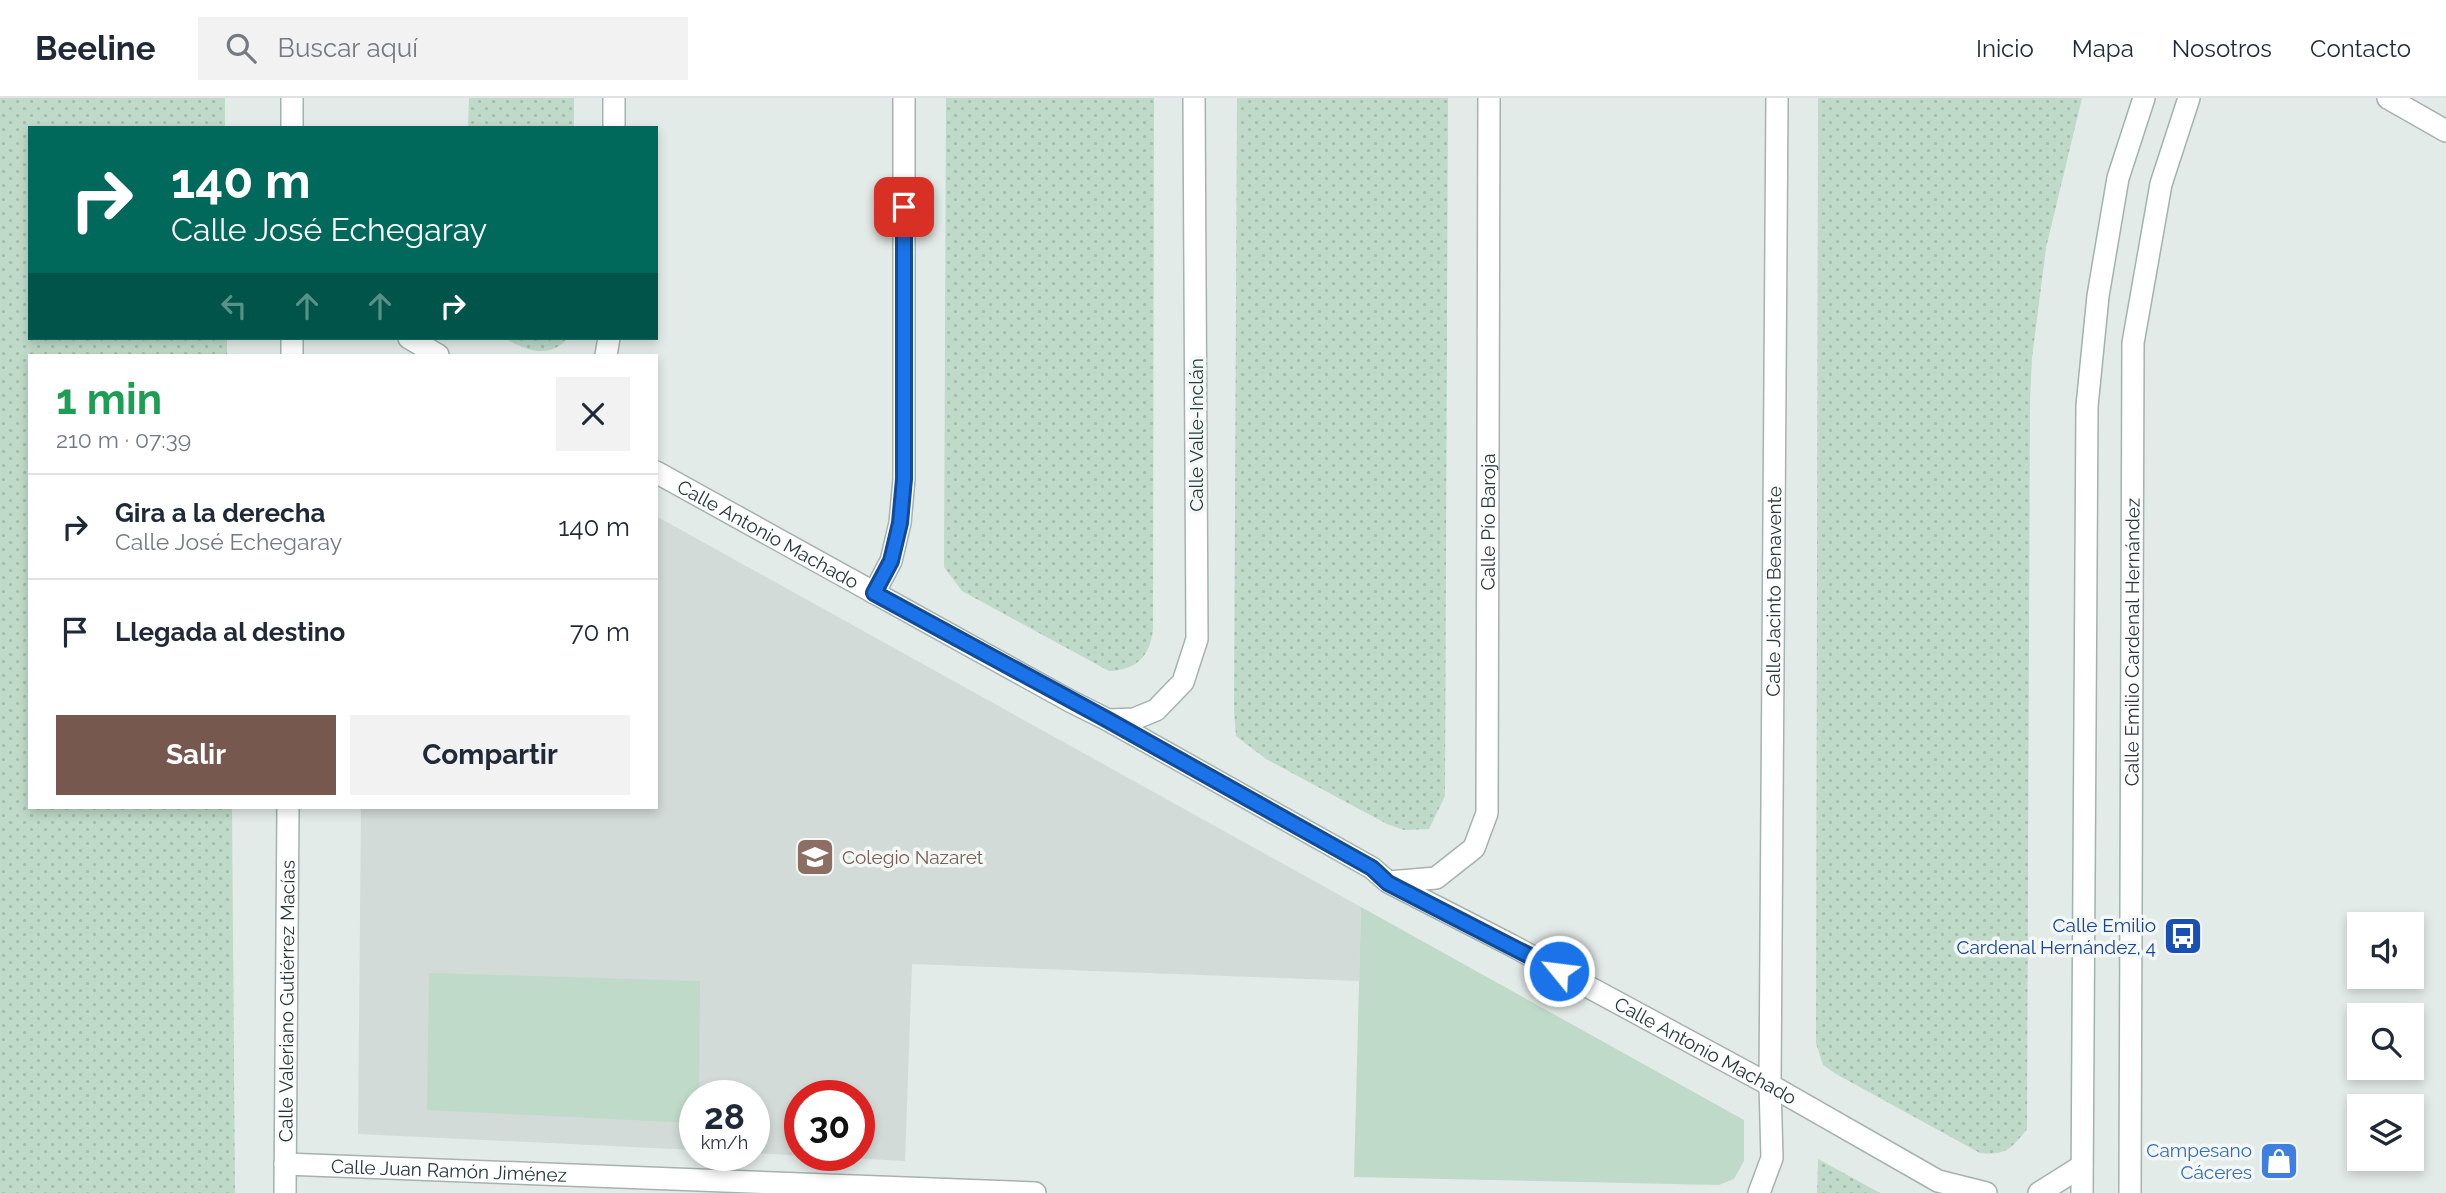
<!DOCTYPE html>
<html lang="es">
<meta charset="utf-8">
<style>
body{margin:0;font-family:Raleway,sans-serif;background:#f2f2f3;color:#1f2937;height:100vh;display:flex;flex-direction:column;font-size:26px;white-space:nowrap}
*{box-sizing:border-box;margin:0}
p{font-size:23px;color:#747a83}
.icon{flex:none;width:38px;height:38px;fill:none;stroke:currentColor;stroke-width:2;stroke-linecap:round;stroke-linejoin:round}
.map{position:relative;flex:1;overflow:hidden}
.panel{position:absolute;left:28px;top:256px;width:630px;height:455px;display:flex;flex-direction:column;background:#fff;border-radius:0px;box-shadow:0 4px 10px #0003}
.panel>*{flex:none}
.banner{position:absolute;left:28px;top:28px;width:630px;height:214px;border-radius:0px;box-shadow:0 4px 10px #0003;background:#00695c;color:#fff;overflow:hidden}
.tools{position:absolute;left:2347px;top:814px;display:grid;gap:14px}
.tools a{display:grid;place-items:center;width:77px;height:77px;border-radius:0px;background:#fff;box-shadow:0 4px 10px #0003;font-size:35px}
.speed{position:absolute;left:679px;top:982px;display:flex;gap:14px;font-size:35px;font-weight:700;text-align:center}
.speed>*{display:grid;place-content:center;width:91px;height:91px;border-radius:50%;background:#fff;box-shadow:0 4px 10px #0003;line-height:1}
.speed small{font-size:18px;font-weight:400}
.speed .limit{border:10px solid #d22;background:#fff;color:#111}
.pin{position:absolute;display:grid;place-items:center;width:60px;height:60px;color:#fff;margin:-30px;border-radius:14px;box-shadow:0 4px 10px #0006}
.me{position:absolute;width:77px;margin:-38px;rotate:299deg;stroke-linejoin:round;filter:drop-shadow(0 0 5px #0008)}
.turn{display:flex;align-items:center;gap:24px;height:147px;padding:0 28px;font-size:32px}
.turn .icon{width:91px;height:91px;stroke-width:2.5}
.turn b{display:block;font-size:49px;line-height:60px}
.lanes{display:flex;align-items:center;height:66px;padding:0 28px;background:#0003;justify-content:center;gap:35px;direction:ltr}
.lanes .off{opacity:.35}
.round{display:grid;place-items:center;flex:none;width:74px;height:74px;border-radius:0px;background:#f2f2f3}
.head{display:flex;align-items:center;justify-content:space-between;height:119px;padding:0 28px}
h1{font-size:42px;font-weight:700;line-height:52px;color:#1e9e55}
.cta{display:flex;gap:14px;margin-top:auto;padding:14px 28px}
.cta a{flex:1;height:80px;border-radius:0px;background:#76584e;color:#fff;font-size:28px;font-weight:700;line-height:80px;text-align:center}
.cta a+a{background:#f2f2f3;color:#1f2937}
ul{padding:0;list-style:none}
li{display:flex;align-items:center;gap:21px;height:105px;padding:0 28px;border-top:2px solid #e0e1e3}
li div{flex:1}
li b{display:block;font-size:26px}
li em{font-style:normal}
header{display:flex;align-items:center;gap:42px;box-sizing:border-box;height:98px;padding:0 35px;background:#fff;border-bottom:2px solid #e0e1e3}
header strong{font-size:33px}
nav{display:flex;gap:38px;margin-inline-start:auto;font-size:24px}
.search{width:490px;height:63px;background:#f2f2f3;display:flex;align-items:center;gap:18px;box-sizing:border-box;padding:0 24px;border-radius:0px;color:#747a83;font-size:26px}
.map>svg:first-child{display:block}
.built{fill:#d2dbd7;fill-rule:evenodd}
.grass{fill:url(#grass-dots)}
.park{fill:#bfdac8}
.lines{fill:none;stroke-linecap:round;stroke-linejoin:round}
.street-casing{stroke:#a6b2af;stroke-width:24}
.secondary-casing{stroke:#a0b3ad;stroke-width:24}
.street{stroke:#fff;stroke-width:21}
.secondary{stroke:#fff;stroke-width:21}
.route-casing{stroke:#114b97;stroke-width:18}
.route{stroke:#1a73e8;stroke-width:12}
.labels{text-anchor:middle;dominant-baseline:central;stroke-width:7;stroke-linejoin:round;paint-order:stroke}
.street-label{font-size:19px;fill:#253a36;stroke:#f3f8f6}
.education-label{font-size:19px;fill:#785e54;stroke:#f3f8f6;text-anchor:start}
.transit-label{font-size:19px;fill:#164399;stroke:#f3f8f6;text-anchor:end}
.shop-label{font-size:19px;fill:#366cbe;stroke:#f3f8f6;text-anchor:end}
</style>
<header>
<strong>Beeline</strong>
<div class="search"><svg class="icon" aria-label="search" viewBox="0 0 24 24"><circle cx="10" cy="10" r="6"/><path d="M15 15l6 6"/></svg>Buscar aquí</div>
<nav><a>Inicio</a><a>Mapa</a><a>Nosotros</a><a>Contacto</a></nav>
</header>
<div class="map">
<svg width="2446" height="1095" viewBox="0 0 2446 1095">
<defs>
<pattern id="grass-dots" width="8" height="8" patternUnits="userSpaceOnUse" patternTransform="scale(1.75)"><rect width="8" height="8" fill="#bfdac8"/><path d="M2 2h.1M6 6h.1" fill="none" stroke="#a4bcac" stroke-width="1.8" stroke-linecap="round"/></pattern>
</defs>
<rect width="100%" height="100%" fill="#e3ebe8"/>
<path class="built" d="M656,418L1361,809L1359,883L912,866L905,1063L754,1055V998H695V1052L358,1036L361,709H656ZM800,998H859V1057H800Z"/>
<path class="grass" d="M0,0H225V30H30V240H227V257H30V709H232L235,1095H0Z
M469,0H574V30H363L468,29Z
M946,0H1154L1153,531C1150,558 1137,572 1109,573L962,493L944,469Z
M1237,0H1448L1445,698L1429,731L1404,732L1387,726L1266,661L1236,638L1234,612Z
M1818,0H2082L2046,150L2032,260L2030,302L2027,1031C2012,1050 2006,1058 1980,1055L1836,976L1823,967L1816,945Z
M504,240H568C549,262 526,252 504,240Z
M1818,1061L1880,1095H1817Z"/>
<path class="park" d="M1361,809L1744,1022V1063L1734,1081L1719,1087L1354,1079Z
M429,875L700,883L699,997L695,998V1025L427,1012Z"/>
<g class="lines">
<g class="street-casing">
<g id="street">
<path d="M2388,0L2446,33"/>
<path d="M614,30V0"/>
<path d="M409,240L438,257"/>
<path d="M606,257L609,240"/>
<path id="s1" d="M656,374L1070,603L1108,622L1372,770L1388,784L1511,847L1770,987L1938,1083L1986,1095"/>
<path d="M874,495L891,463L900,425L904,381V0"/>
<path d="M1109,622L1134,621L1156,612L1183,584L1197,541L1194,0"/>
<path id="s2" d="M1389,784L1436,780L1474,750L1487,715L1489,0"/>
<path id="s3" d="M285,1066L1035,1095"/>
<path id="s4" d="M1759,1095L1772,1060L1770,987L1777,0"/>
<path d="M2039,1095L2082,1068"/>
</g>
</g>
<g class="secondary-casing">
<g id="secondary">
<path d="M292,30V0"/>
<path d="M292,257V240"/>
<path id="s5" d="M285,1095L288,709"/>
<path d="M2082,1095L2087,308L2098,198L2118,80L2144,0"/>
<path id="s6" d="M2130,1095L2133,245L2161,86L2189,0"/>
</g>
</g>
<use href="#street" class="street"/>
<use href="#secondary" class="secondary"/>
</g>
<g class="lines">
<g class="route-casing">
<path id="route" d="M904,109V381L900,425L891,463L874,495L1108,622L1372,770L1388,785L1559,873"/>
</g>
<use href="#route" class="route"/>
</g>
<defs>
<g id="school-square" transform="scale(2.0125)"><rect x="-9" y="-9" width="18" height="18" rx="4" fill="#8d6e63" stroke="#f3f8f6"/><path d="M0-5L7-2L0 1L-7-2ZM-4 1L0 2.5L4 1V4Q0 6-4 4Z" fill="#fff"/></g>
<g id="bus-square" transform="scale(2.0125)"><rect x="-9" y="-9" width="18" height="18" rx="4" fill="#1a4fb4" stroke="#f3f8f6"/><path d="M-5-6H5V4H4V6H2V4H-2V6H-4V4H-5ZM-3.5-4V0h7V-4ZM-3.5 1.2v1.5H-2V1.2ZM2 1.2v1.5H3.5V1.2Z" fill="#fff"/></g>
<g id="shop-square" transform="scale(2.0125)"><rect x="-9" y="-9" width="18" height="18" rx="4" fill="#3f7fe0" stroke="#f3f8f6"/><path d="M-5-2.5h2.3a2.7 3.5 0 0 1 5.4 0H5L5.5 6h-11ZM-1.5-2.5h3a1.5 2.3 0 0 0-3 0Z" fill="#fff"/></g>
</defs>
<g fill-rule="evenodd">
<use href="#school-square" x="815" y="759"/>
<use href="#bus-square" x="2183" y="838"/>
<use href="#shop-square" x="2279" y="1063"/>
</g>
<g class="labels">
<g class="street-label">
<text transform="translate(1196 337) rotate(-90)">Calle Valle-Inclán</text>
<text stroke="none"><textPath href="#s2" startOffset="424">Calle Pío Baroja</textPath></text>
<text stroke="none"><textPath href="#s1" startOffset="128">Calle Antonio Machado</textPath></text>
<text stroke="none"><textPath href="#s4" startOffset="604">Calle Jacinto Benavente</textPath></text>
<text stroke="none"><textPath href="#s6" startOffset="551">Calle Emilio Cardenal Hernández</textPath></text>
<text stroke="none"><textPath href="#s5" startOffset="192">Calle Valeriano Gutiérrez Macías</textPath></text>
<text stroke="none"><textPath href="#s1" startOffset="1199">Calle Antonio Machado</textPath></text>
<text stroke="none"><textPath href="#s3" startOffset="164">Calle Juan Ramón Jiménez</textPath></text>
</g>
<g class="education-label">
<text x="842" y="759">Colegio Nazaret</text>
</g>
<g class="transit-label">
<text x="2156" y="827">Calle Emilio<tspan x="2156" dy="22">Cardenal Hernández, 4</tspan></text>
</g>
<g class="shop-label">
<text x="2252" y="1052">Campesano<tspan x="2252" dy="22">Cáceres</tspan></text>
</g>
</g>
</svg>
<div class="tools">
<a><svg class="icon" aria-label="sound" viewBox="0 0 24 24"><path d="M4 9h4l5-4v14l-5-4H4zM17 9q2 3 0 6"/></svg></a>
<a><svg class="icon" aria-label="search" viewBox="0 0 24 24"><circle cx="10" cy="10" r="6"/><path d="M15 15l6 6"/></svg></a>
<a><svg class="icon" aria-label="layers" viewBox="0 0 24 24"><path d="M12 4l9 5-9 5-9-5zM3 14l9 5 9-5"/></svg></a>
</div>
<div class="speed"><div>28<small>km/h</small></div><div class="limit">30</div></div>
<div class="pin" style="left:904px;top:109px;background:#d93025"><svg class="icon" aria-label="arrive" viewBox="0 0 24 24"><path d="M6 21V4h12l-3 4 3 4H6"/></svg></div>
<svg class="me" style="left:1559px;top:873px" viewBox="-20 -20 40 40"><circle r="17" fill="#1a73e8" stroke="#fff" stroke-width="3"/><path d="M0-11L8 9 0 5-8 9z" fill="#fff"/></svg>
<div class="banner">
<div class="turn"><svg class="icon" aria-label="right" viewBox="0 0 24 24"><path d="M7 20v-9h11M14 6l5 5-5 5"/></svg><div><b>140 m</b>Calle José Echegaray</div></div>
<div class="lanes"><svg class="icon off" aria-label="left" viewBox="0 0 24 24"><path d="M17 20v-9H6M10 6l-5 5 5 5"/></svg><svg class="icon off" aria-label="ahead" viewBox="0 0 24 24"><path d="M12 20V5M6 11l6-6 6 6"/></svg><svg class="icon off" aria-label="ahead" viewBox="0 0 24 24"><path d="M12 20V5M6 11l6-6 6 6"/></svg><svg class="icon" aria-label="right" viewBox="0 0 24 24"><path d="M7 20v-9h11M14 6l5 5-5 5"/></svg></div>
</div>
<section class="panel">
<div class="head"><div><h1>1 min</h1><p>210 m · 07:39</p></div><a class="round"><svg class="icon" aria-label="close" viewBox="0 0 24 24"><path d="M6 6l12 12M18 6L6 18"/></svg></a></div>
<ul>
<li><svg class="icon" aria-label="right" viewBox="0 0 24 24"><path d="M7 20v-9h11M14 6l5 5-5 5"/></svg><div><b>Gira a la derecha</b><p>Calle José Echegaray</p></div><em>140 m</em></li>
<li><svg class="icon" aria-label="arrive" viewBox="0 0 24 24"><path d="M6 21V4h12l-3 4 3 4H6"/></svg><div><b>Llegada al destino</b></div><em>70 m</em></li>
</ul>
<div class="cta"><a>Salir</a><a>Compartir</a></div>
</section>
</div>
